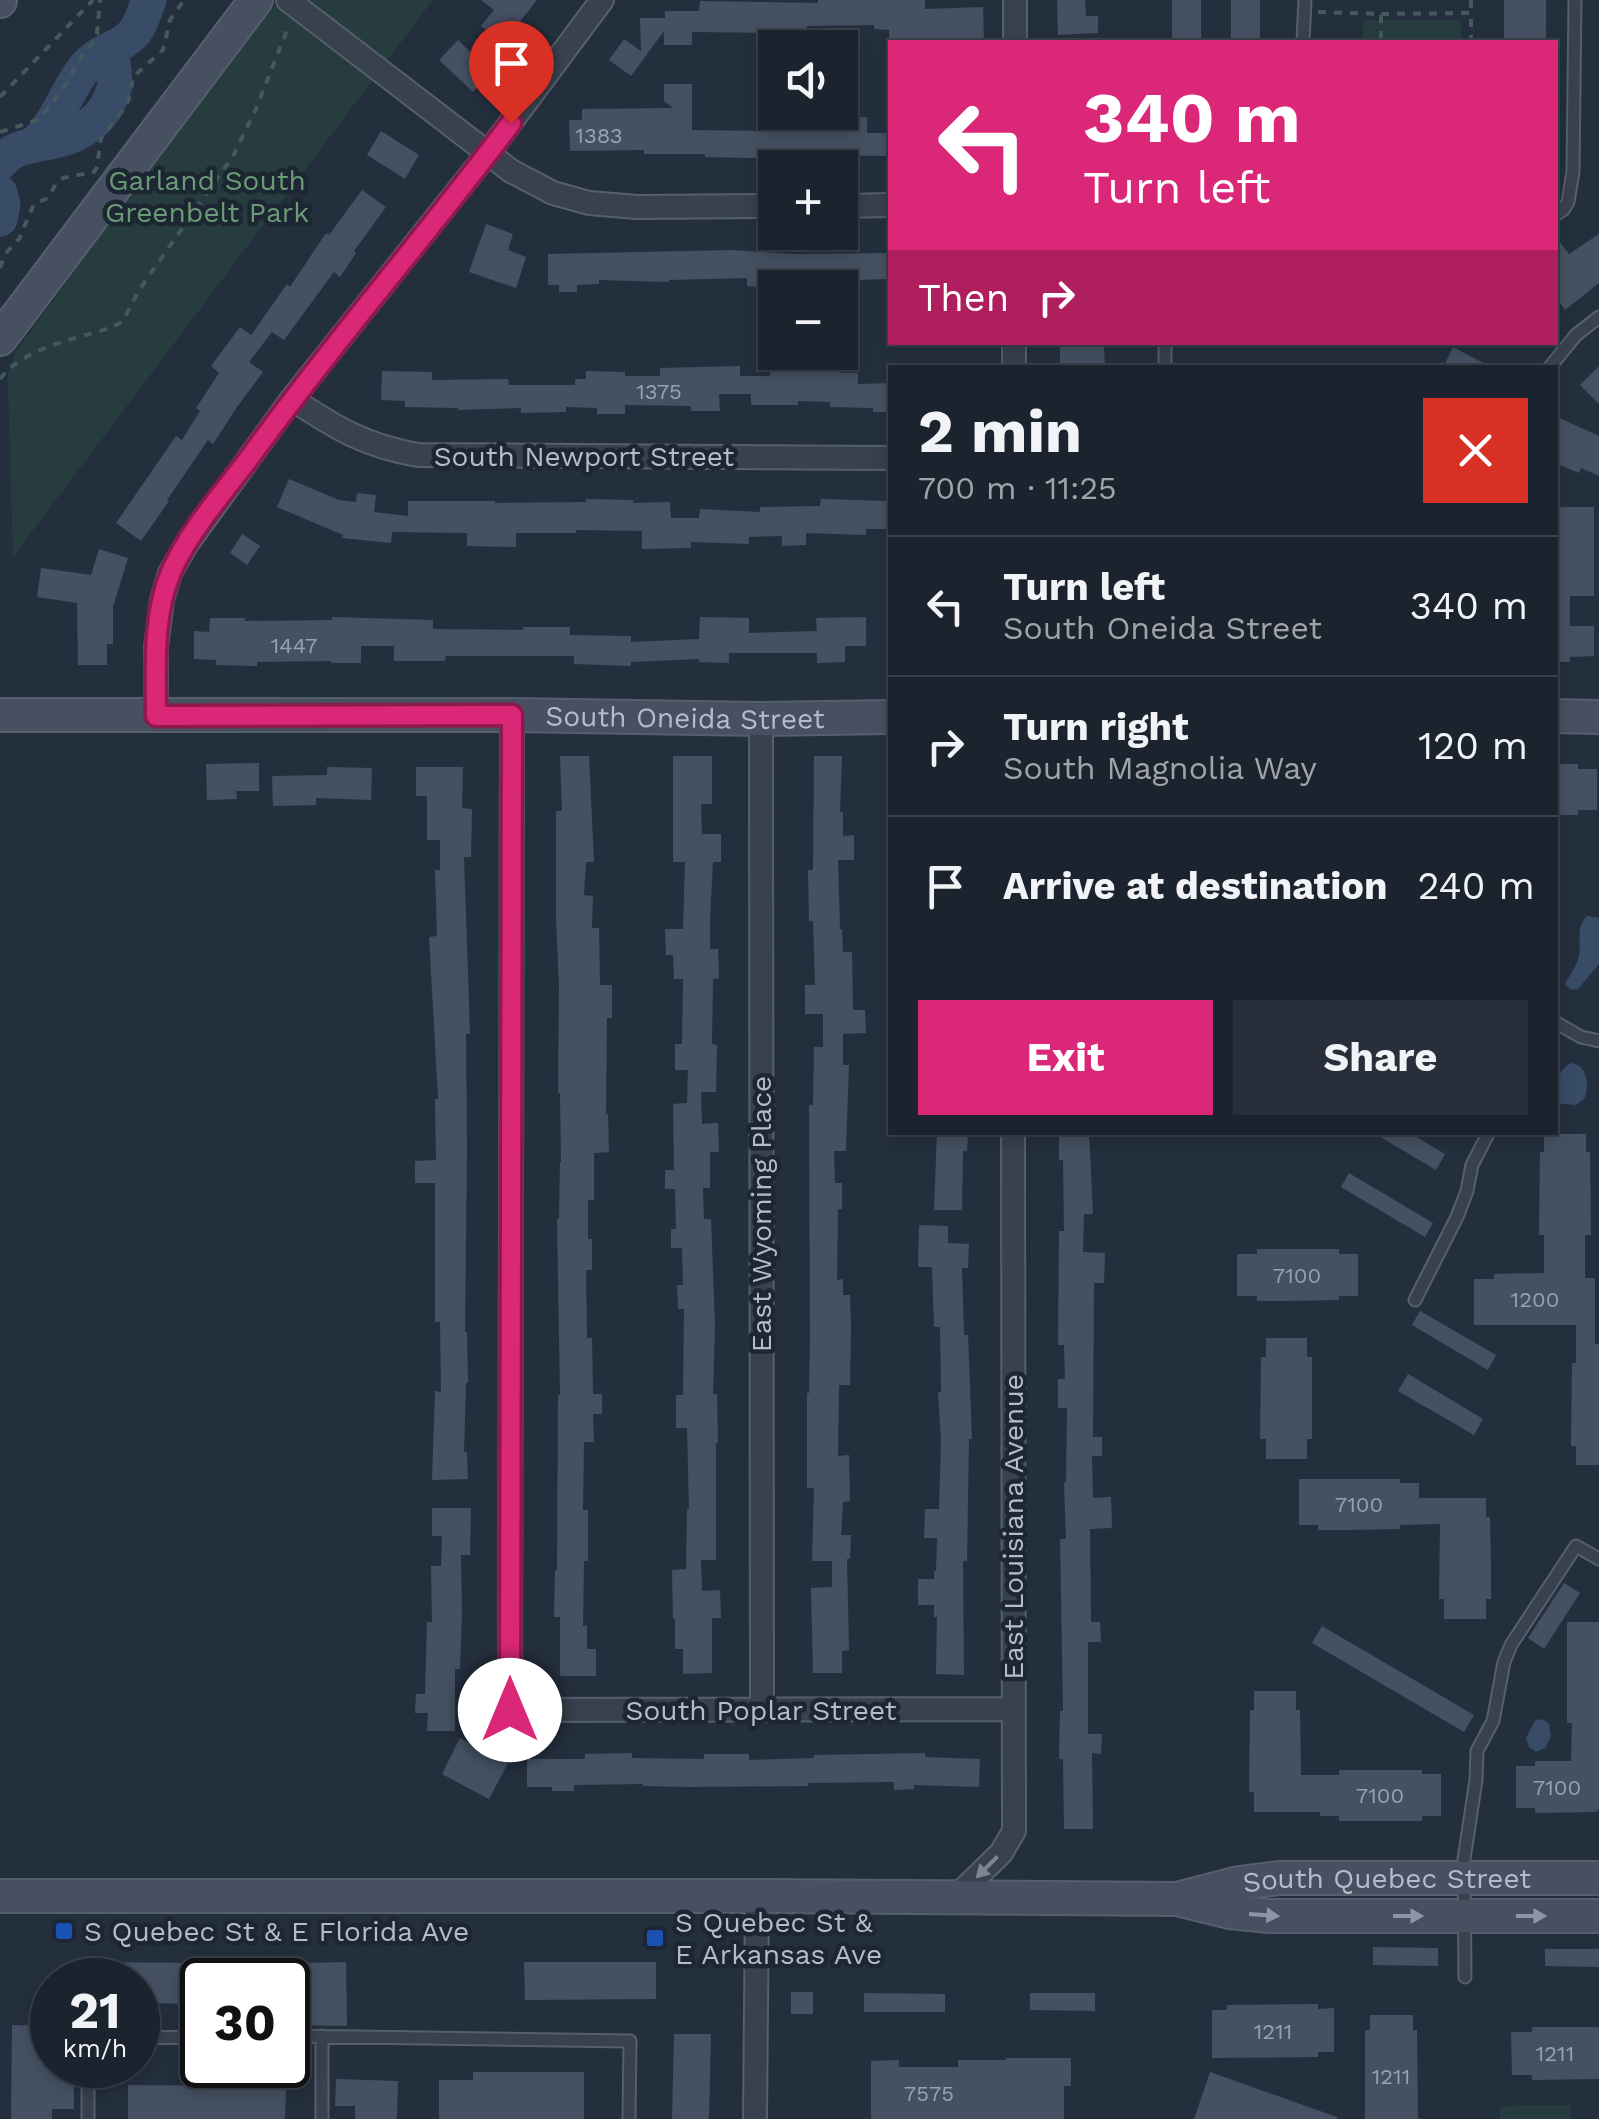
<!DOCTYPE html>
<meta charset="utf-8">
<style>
body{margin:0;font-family:"Work Sans",sans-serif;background:#282f3a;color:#f1f3f6;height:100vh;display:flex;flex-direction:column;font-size:38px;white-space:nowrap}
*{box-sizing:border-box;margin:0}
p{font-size:32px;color:#a0a4aa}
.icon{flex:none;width:55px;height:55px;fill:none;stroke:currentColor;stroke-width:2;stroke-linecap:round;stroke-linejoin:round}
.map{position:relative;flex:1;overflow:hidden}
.details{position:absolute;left:888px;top:365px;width:670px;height:770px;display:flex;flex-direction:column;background:#1b232e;border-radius:0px;box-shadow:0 5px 15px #0003,0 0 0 2px #39404a}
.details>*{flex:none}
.hud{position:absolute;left:888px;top:40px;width:670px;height:305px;border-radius:0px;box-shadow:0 5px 15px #0003,0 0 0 2px #39404a;background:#db2777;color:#fff;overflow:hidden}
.fabs{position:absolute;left:758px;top:30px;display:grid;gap:20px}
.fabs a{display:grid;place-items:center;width:100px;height:100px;border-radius:0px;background:#1b232e;box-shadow:0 5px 15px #0003,0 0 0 2px #39404a;font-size:50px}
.speed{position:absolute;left:30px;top:1958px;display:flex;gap:20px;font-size:50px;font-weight:700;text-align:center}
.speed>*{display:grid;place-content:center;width:130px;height:130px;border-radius:50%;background:#1b232e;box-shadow:0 5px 15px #0003,0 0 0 2px #39404a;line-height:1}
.speed small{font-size:25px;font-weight:400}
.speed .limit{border:5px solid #111;border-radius:15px;background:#fff;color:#111}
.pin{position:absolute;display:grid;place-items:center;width:85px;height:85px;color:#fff;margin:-102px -42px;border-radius:50% 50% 50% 0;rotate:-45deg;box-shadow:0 0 10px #0007}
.pin .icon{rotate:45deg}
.me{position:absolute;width:110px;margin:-55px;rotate:0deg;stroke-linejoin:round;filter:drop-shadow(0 0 8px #0008)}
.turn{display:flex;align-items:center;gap:35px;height:210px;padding:0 30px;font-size:45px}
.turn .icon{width:130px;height:130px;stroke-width:2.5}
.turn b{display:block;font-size:70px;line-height:85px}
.then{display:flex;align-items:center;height:95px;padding:0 30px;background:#0003;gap:20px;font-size:38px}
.round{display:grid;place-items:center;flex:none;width:105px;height:105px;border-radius:0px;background:#282f3a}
.summary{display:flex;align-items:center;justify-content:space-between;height:170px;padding:0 30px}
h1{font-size:60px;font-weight:700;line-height:75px}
.cta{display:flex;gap:20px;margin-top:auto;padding:20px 30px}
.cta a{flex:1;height:115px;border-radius:0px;background:#db2777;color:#fff;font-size:40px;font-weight:700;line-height:115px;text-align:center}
.cta a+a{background:#282f3a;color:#f1f3f6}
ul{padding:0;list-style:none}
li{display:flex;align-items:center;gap:30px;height:140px;padding:0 30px;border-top:2px solid #39404a}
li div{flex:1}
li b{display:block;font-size:38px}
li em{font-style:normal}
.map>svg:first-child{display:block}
.green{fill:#263c3f}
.water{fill:#394c67}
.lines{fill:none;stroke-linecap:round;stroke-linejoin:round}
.river{stroke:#394c67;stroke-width:35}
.building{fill:#455162}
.lane-casing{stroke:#565f6c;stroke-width:15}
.street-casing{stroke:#565f6c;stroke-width:26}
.secondary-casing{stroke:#565f6c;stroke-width:36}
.path{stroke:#44595c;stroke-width:4;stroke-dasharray:8 8;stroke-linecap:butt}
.lane{stroke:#38414e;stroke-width:11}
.street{stroke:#38414e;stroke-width:22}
.secondary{stroke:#465061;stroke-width:32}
.oneway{fill:#7c8592}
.oneway2{fill:#8e96a5}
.route-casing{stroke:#8e194d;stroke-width:25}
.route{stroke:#db2777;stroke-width:18}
.transit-dot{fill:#1a4fb4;stroke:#1d2633;stroke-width:4}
.labels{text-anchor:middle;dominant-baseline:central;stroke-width:9;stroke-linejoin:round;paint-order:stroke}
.number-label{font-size:22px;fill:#98a1af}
.park-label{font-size:28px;fill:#6b9a76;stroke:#1d2633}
.street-label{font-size:28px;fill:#b4bcc9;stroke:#1d2633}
.poi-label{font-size:28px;fill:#b4bcc9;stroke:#1d2633;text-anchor:start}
</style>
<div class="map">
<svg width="1599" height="2119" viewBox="0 0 1599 2119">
<rect width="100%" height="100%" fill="#242f3e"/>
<path class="green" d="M279,0H433L13,557L8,387V374L15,352L159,156Z
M1461,20V42H1363V20Z
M1570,2105V2119H1500V2106Z"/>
<path class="water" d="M1587,916L1599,918V964L1578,989L1571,990L1565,984C1569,976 1575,968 1578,960C1583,943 1574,929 1587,916Z
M1571,1063C1588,1066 1589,1084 1585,1098L1576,1105L1555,1103C1555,1088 1556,1071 1571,1063Z
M1542,1719L1549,1724L1551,1736L1545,1748L1536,1752L1529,1747L1526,1738L1535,1721Z"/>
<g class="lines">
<path class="river" d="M34,144C58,123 66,90 86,66C99,51 119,48 132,35C141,26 144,12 149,0
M0,163C14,146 30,146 50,142C80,137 106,119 114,88C117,75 111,61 112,48
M0,193L3,204L0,219"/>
</g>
<path class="building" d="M481,0H537L503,43L481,26L494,10Z
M818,0H925V9L983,7L984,42H935V39L889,38V30L874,29V25L807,26V42H783V33L692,32V45H664V31L631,76L609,60L624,39L641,51L640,18H665V11H699L700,1L818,3Z
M1057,0H1085L1086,16H1098V33L1058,35Z
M1172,0H1201V42H1172Z
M1231,0H1260V42H1231Z
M1504,0H1546V42H1504Z
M458,40L491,72L473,92L439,60Z
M664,84H692V130L773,131V119L867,117V133H890V156L817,155L750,158L705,157V154H644V150L570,151L569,120H582V109L673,108L664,101Z
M381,131L419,155L405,179L367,155Z
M362,190L386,207L354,251L356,253L340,277L334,272L284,340L272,332L249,362L263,372L237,407L213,444L208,440L167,500L169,501L141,541L116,523L176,436L182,440L200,411L196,408L219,373L211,366L240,327L251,335L287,284L290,287L326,233L329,235Z
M486,224L513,234L508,250L526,257L516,288L469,272Z
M1599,234V283L1565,310L1555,296V236L1569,254Z
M732,250L794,254L890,253V279L858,280V294L840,295V288H834L833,282L794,283V288H770L747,286V278L669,280V282L599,280V284L577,285V292H559V285H548V254Z
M1060,342H1091V346H1104L1105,368H1060Z
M1453,347L1493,368H1443Z
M822,362H841L840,373H858V384L890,383V412H873V408L830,407V402L798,401V405H751V394H719L720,411H691V406L625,405V414H597V408L566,407V412L521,413V408L458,410V408L405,407V401L381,400L382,371L432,372V380L508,379L509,385H575V379H586V371L625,372V376H660V368L740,366V376H770L771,364H822Z
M1599,366V404L1580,385Z
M1555,416L1599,436V476L1581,468L1579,473L1555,463Z
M289,479L339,500L356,502L357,493L376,495L374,512L408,516V501H495V503L586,502V499L633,500V503L670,502L671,518H699L700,509L760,512V507L820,506L821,499L890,501V529H866V535L806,533V545L782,546V536L749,537V544L691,542V548L642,549V531L576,530V533H516V547L467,546V533L392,532L391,543L342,538L343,535L277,507Z
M1555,507H1594V596H1570V626H1594V656L1570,657V662H1555Z
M242,534L260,546L247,565L230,553Z
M99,549L128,558L113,607V644H107V665H78L77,603L37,597L41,568L91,575Z
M332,617L433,620V629L523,630V627H570V635L631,636V642L699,639L700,617L749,618V633L817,631L816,618L866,617V646H845V662L817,663V653H729V663L699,662V659L631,662V666L574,664V656H446L445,661H394V646H361V663H331V661L257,662V666L216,665V660L194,659V631L209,632L210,618H245V621L332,620Z
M560,756H589L594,862H586L584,895L593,896L592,928H599L600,985H612V1018H607L606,1114H608L609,1152L594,1153V1200H588V1239H592V1270H586L587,1338H592L593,1394H602V1414H593L594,1442H584L583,1510H588V1561H584L583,1626L587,1625V1649H596V1676H560V1617H554L555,1570H557L558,1395H560L557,1219H559L560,1162H561L560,1093H558L559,986L556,919V811H562Z
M673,756H712V804H701L702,834H721V862H713L710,918V949H718L719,978L713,979L712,1044L717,1045L716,1092H701L702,1124L718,1123L719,1152H710V1188H703L704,1219H711L715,1327L713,1394H717L718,1443H716V1560H701L702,1591L720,1590L721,1618H712V1673L683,1674V1649H675V1619H673L672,1570L686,1569L687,1509H689L687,1428H676V1395H683L684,1309H678L677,1285H683L682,1248H671V1229H676L675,1189H665V1170H674L673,1104L687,1103L688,1070H675V1044H682L683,979H674L673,955H666L665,929H683L685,862H673Z
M814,756H842L840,812H843V836L854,835V860H838L840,929H842L843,952H852L853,1010H865L866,1033L843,1034V1065H849L846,1151H834L835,1183H842V1209H838L837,1280L843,1279V1295H850L851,1327L850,1385H839L838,1456L849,1455L850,1501L843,1502L841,1535H851L850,1559H847L849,1650L842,1651V1673H813L811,1588L832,1587V1561H812L814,1488H807V1393H809L810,1338L809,1105H813L814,1047H823V1014H805V985H815L813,921H809L808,870H813Z
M259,763V791H236L237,799L207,800L206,764Z
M1555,764H1578V769H1597V810H1578V815H1555Z
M327,767L372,768L371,800L316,798V805L273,806L272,776L327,775Z
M416,767H463L462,808L472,809L471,857H464L470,1034H466L467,1147L465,1332H467L468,1383H466L464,1452H467L468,1479L432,1480L435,1391L441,1392L440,1322H435V1183H415V1161L436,1160L435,1099H438L429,937L437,936L435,870H440V840H427V796H416Z
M937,1132H968L967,1151H963L962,1210H934Z
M1059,1132H1089L1093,1214H1084L1083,1252L1105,1253L1104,1283H1094L1093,1437H1102V1456H1092L1093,1498L1111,1497L1112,1528L1090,1529L1091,1622H1100L1101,1642H1088V1734H1102L1101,1754L1092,1753L1093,1829H1064L1063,1759H1059L1060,1711H1063L1060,1539H1066L1064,1482H1066L1067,1408H1058V1379H1065L1064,1345H1058L1059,1231H1064L1063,1160H1059Z
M1372,1132H1408L1445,1154L1436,1170Z
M1544,1134H1586V1152H1590L1591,1235H1585V1278H1595V1344H1599V1465H1576V1446H1571L1572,1363H1576V1325H1474V1279H1494V1274L1544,1273V1235H1539L1540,1152H1544Z
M1349,1173L1433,1223L1425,1237L1341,1187Z
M919,1225L948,1226V1243L969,1244L968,1268H962L964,1335H968L972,1439H969L967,1561H963L964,1675L936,1674L937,1617H934V1605H918V1579H934V1571H936L937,1538H924L925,1509H939L941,1440L938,1392H941L940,1327H934L932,1267H918Z
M1257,1249H1339V1254H1358V1296H1339V1300L1287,1301H1257V1296H1237V1254H1257Z
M1420,1311L1496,1355L1488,1370L1412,1325Z
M1266,1338H1307V1357H1312V1439H1307V1459H1266V1439H1260L1261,1357H1266Z
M1408,1374L1483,1419L1474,1435L1398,1391Z
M1299,1479H1400V1483H1419V1498H1486V1517H1490L1491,1568V1599H1486V1619H1444V1599H1439L1440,1524L1400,1525V1529L1349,1530H1318V1525H1299Z
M432,1508H471L470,1555H461L462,1613L460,1669H455V1731H427L428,1713H415L416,1694H425L427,1622H432L431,1566H441L442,1536H432Z
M1564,1583L1580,1593L1544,1649L1528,1638Z
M1567,1622H1599V1808L1597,1812L1535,1813V1808H1516V1766H1535V1761H1571L1572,1723H1567Z
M1322,1626L1474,1715L1464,1732L1312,1643Z
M1254,1691H1296V1710H1300L1301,1775H1339V1770H1422V1774H1441V1816H1422V1821H1339V1816H1320V1812H1254V1792H1249L1250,1710H1254Z
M460,1738L508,1763L489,1799L442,1774Z
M632,1753V1758L704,1759V1754H749V1760L814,1758V1755L925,1753V1757L980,1759L979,1787L914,1785V1789L894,1790V1782L808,1783V1786L690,1787L643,1786V1784L574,1785V1791H552V1787H527V1759H585V1754Z
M1373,1947L1438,1948V1966L1373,1965Z
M1545,1949H1599V1967L1545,1966Z
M262,1958L263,1964L346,1962L347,2026L293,2025L292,2004H288V1980H202V2004L138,2003V1980H66V1962L227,1963V1959Z
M524,1962H656V1999L525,2000Z
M791,1992H813V2014H791Z
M864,1993L945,1994V2012H864Z
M1030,1993H1095V2011L1030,2010Z
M1318,2004V2009L1334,2008V2052H1318V2057L1212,2058V2010H1227V2005Z
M1370,2015H1413V2030H1417L1418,2119H1365V2030H1370Z
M12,2025L52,2026L51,2067H74V2109H52V2119H11Z
M1532,2027H1599V2079L1532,2080V2075H1512L1511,2032H1532Z
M674,2034H711L709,2119H672Z
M1006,2058H1071V2086H1064V2119H871V2061L899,2060V2067H958V2060H1006Z
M473,2072H584V2119H439V2080H473Z
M1210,2072L1337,2117V2119H1194Z
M336,2079L398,2081L397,2119H355V2106H335Z
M246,2083L263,2084V2088L286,2089L285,2119H128V2085L246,2086Z"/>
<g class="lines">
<g class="lane-casing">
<path id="lane" d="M1303,42L1305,0
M1555,215L1563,210L1568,202L1573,172L1575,0
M1165,342V368
M1549,368L1576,335L1599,317
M1555,1022L1581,1037L1599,1041
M1415,1300L1457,1217L1467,1191L1472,1165L1489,1132
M1465,1977L1464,1859L1476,1780L1477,1751L1493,1721L1504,1662L1511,1645L1576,1546L1599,1559
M288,2036L630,2041L629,2119
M138,2038L202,2037
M88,2065V2119
M322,2119V2036"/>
</g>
<g class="street-casing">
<path id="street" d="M288,0L511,171L553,193L589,203L637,207L775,206
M1015,0V42
M840,206L890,205
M1014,368V342
M292,399C336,428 365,446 418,455L890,458
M512,715L510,1710L1013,1709
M156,716V647L162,600L170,573L186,545L292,399L488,153L602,0
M761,719L762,1710
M955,1898L1001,1853L1014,1831L1013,1132
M755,2119L757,1896"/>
</g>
<g class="secondary-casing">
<g id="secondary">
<path d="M0,1V0"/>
<path d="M0,339L256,0"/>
<path id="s1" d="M0,715H512L761,719L890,717"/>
<path d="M1555,716L1599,717"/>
<path d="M0,1896H757L1177,1899L1230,1912L1270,1916H1599"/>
<path id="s2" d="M1181,1898L1239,1883L1280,1878H1599"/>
</g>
</g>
<path class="path" d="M1471,0V13
M1318,12L1381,14V42
M1381,14L1471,13V42
M0,97L93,0
M0,132L37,120L48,109L69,80L76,64L94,41L97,34L100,0
M0,268L5,254L19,239L34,204L48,198L57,182L63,178L94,172L97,167L101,138L126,106L130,96L133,77L163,50L170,20L184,0
M0,379C23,348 75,339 110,328L120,323L125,317L139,290L233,156L256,109L289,25"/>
<use href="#lane" class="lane"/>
<use href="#street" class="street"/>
<use href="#secondary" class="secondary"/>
</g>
<defs><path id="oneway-solid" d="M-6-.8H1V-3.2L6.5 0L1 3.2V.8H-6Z" transform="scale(2.5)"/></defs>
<use class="oneway" href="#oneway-solid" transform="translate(987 1867) rotate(135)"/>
<g class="oneway2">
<use href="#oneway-solid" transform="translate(1264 1915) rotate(4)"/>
<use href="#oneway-solid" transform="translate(1408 1916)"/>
<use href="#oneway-solid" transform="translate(1531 1916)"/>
</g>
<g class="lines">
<g class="route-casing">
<path id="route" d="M510,1710L512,715L156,716C156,669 152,617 171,572C190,529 225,491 253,453C335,340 427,235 511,123"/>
</g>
<use href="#route" class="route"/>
</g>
<g class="transit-dot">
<rect x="54" y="1921" width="20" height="20" rx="5"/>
<rect x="645" y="1928" width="20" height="20" rx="5"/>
</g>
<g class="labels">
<g class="number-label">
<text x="599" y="135">1383</text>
<text x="659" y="391">1375</text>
<text x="294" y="645">1447</text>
<text x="1297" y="1275">7100</text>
<text x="1535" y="1299">1200</text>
<text x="1359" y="1504">7100</text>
<text x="1557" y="1787">7100</text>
<text x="1380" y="1795">7100</text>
<text x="1273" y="2031">1211</text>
<text x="1555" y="2053">1211</text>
<text x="1391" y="2076">1211</text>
<text x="929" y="2093">7575</text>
</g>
<g class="park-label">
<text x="207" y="180">Garland South<tspan x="207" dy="32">Greenbelt Park</tspan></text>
</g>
<g class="street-label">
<text x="584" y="456">South Newport Street</text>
<text stroke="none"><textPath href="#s1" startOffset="685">South Oneida Street</textPath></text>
<text transform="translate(761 1214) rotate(-90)">East Wyoming Place</text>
<text transform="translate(1013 1527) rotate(-90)">East Louisiana Avenue</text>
<text x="761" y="1710">South Poplar Street</text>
<text stroke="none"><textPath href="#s2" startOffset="208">South Quebec Street</textPath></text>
</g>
<g class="poi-label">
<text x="675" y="1922">S Quebec St &amp;<tspan x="675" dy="32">E Arkansas Ave</tspan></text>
<text x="84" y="1931">S Quebec St &amp; E Florida Ave</text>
</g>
</g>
</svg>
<div class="fabs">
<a><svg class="icon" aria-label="sound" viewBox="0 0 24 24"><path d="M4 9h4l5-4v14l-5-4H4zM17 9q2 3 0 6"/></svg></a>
<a>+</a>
<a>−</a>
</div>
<div class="speed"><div>21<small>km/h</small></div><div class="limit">30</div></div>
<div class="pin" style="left:511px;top:123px;background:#d93025"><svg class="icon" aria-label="arrive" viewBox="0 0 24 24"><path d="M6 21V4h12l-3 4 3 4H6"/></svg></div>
<svg class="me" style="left:510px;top:1710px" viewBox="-20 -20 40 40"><circle r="19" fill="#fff"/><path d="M0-13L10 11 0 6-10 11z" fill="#db2777"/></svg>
<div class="hud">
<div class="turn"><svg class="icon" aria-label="left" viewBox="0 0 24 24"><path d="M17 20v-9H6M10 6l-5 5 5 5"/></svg><div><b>340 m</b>Turn left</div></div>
<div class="then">Then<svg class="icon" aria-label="right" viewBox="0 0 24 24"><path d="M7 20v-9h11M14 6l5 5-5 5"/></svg></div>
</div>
<section class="details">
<div class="summary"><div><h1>2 min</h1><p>700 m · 11:25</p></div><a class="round" style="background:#d93025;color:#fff"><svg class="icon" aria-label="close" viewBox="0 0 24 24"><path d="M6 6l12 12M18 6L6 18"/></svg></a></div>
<ul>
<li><svg class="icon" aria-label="left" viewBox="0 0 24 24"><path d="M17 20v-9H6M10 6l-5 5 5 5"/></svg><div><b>Turn left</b><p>South Oneida Street</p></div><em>340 m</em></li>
<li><svg class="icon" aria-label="right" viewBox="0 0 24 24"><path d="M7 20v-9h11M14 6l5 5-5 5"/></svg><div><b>Turn right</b><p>South Magnolia Way</p></div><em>120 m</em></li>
<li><svg class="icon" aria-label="arrive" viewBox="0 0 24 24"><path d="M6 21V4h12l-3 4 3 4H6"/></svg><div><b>Arrive at destination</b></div><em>240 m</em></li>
</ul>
<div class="cta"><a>Exit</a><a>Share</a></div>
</section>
</div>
